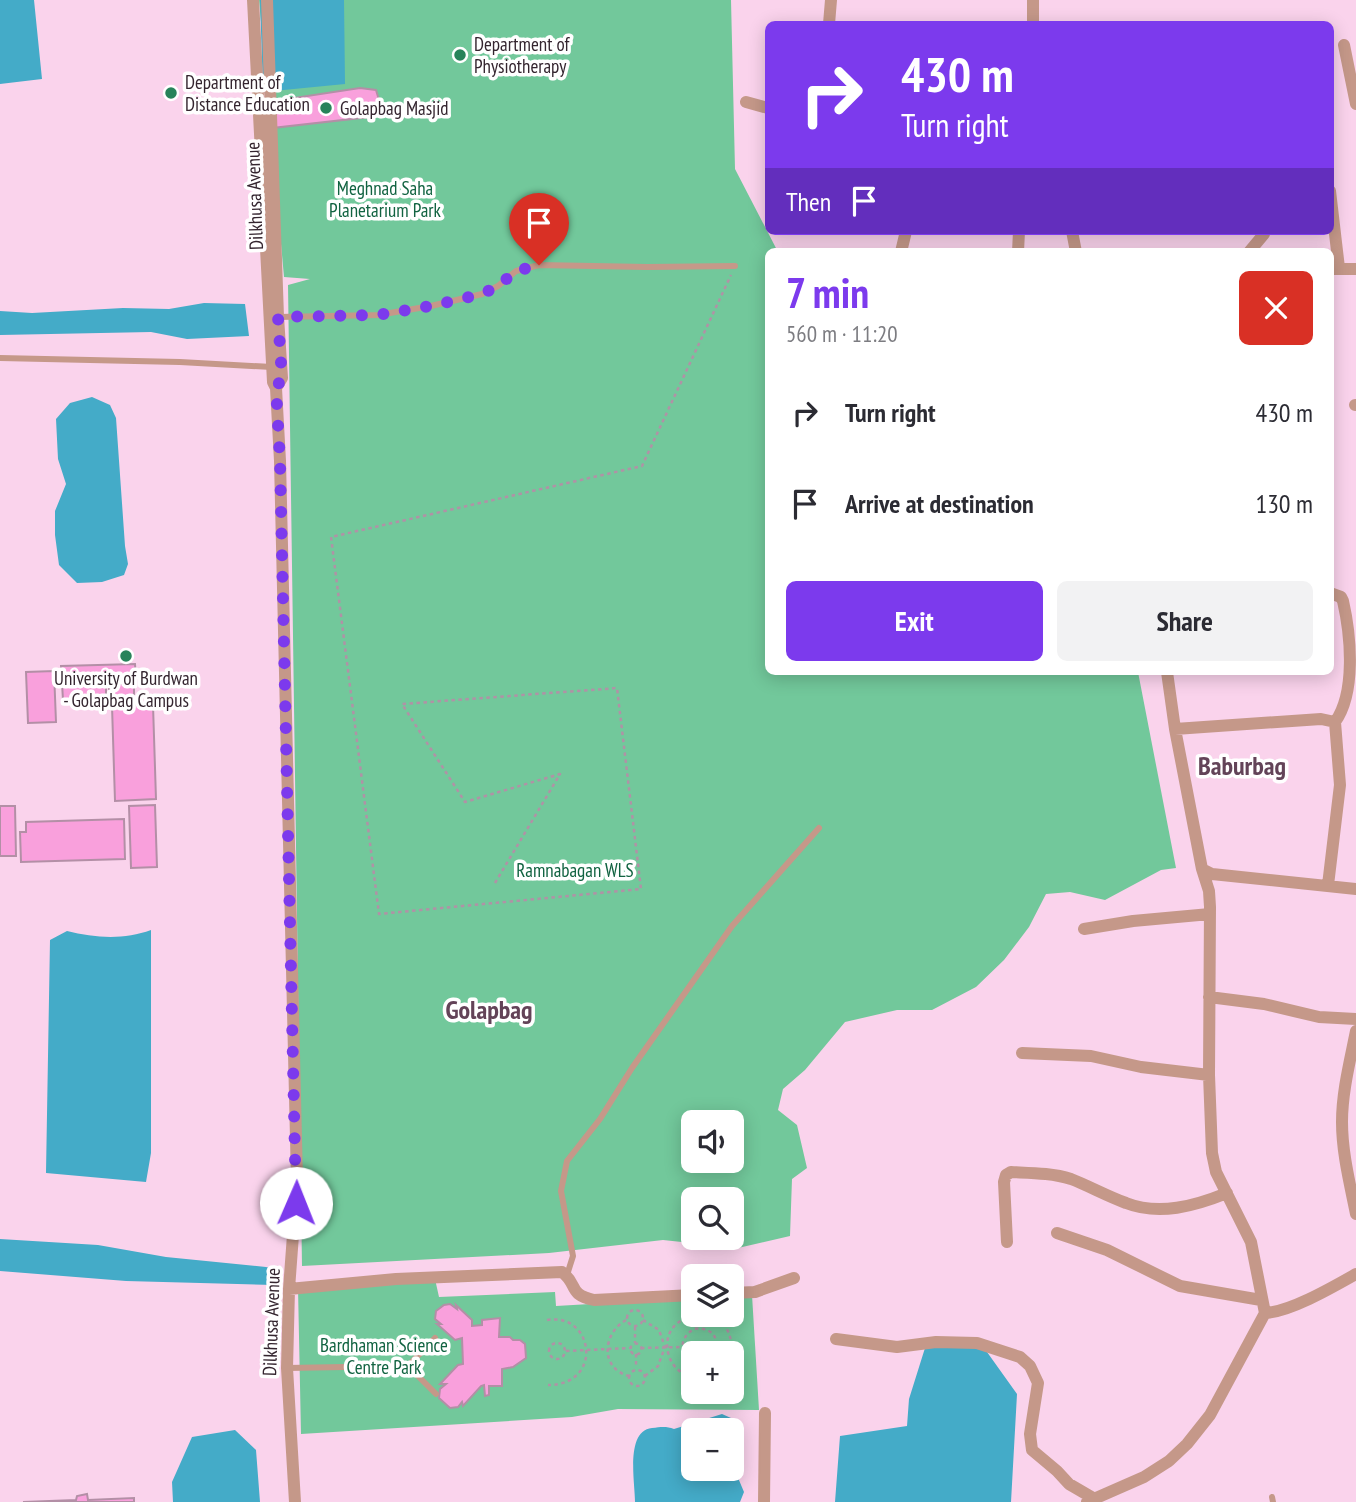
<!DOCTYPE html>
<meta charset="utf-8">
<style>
body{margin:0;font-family:"PT Sans Narrow",sans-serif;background:#f2f2f3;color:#2b2b33;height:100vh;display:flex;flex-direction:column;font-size:26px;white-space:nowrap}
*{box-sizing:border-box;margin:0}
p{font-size:23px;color:#7c7c81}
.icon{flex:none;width:38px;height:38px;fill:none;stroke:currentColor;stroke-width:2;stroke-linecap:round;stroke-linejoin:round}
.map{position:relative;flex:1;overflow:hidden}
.details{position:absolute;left:765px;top:248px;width:569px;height:427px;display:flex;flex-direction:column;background:#fff;border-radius:10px;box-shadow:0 4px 18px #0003}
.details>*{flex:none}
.banner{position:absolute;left:765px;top:21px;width:569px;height:214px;border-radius:10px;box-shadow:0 4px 18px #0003;background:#7c3aed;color:#fff;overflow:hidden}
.fabs{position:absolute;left:681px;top:1110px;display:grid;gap:14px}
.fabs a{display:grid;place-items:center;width:63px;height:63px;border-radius:10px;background:#fff;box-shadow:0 4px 18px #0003;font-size:35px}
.pin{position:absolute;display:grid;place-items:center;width:60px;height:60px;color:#fff;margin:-72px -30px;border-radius:50% 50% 50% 0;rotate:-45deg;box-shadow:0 0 7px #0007}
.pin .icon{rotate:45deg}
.me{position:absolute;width:77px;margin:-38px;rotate:1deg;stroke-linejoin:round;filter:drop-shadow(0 0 5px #0008)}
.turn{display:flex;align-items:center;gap:24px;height:147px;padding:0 21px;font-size:32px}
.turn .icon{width:91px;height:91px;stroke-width:2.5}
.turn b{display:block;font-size:49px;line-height:60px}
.then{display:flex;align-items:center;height:66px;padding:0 21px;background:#0003;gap:14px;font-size:26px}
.round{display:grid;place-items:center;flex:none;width:74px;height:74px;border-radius:10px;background:#f2f2f3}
.summary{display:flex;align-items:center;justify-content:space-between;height:119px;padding:0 21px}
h1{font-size:42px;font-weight:600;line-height:52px;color:#7c3aed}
.button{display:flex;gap:14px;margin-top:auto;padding:14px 21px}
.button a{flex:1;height:80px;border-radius:10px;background:#7c3aed;color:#fff;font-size:28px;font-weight:600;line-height:80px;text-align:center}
.button a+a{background:#f2f2f3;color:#2b2b33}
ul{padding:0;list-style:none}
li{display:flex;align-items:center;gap:21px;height:91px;padding:0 21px}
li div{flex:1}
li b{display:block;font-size:26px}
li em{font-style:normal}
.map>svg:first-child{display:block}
.green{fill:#72c89b;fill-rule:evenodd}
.water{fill:#44abc8;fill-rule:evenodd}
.building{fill:#f9a0dc;stroke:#b38fa6;stroke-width:2}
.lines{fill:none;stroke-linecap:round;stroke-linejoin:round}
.path{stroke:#b092a6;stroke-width:2.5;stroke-dasharray:3.5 3.5;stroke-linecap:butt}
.lane{stroke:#c59889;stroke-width:6}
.street{stroke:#c59889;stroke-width:12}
.route{stroke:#7c3aed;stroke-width:12;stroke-dasharray:0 21.6}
.poi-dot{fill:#27835a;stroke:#fff;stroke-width:2.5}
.labels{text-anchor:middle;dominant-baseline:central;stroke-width:7;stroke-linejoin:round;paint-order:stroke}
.poi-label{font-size:19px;fill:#34252f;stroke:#fff;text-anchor:start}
.park-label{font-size:19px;fill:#116341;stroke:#fff}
.street-label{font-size:19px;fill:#34252f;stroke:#fff}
.district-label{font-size:26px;font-weight:bold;fill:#634358;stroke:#fff}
</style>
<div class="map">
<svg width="1356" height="1502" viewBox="0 0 1356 1502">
<rect width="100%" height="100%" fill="#fad3ec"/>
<path class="green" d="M259,0H731L735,169L778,252H768V672H1138L1176,868L1161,870L1105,900L1070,892L1046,894L1029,927L1004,960L976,987L932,1010H897L845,1022L805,1070L783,1089L778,1110L797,1125L807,1168L792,1179L790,1236L738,1248L663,1240L549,1253L302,1266L288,285L310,279L284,277ZM693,1122H732V1160H693ZM693,1199H732V1237H693Z
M435,1279L439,1297L555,1292L556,1306L693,1298V1314H732V1296L752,1295L759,1410L618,1409L572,1417L301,1434L298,1288ZM693,1353H732V1391H693Z"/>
<path class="water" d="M0,0H34L42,79L0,84Z
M260,0H344L345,84L263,92Z
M204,303L245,304L249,336L187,339L151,332L0,335V311L32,313L123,308L169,309Z
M92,397L110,405L116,418L125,546L128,564L124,575L102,582L77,583L59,565L55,535V511L66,484L58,459L56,419L70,403Z
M151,930V1153L146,1182L46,1173L50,940L67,931C95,938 124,940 151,930Z
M0,1239L98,1245L166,1257L266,1267L274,1269V1285L126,1281L0,1271Z
M982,1345L1017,1394L1011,1502H835L840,1436L907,1426L909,1399L925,1348Z
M722,1414L731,1418L743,1461L736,1473L744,1492L740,1502H635C635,1482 625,1431 652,1428C661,1427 666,1426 674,1429ZM693,1430H732V1468H693Z
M235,1430L256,1450L260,1502H173L172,1482L192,1437Z"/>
<path class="building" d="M360,88L376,90L379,100L378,116L272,128L274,101Z
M135,664L136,678L106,679V699L63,700L61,666Z
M54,671L56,722L28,723L26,672Z
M134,683V699L109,700V684Z
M153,705L156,799L115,801L112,706Z
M155,805L157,867L131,868L129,806Z
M0,806H15L16,856H0Z
M124,819L125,859L21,862L20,832H26V822Z
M450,1304L457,1309L456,1305L472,1320V1326L482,1325V1320L500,1318L499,1337H510L513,1340H520L525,1344L526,1358L513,1367L502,1369V1386H489V1395L485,1396L484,1385L481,1386L463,1406L462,1402L458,1407L450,1408L439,1398L440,1389L446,1384H440L458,1365L463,1364L462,1338L455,1340L437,1324H441L435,1319L436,1311L444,1305Z
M87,1494L88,1500L134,1498V1502H23L76,1500L77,1496Z"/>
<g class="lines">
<path class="path" d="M495,883L560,774L465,802L402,704L617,688L641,889L379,914L331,537L642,466L731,275
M627 1318a8 8 0 1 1 16 0a8 8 0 1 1-16 0Z
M547,1320C594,1312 604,1385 548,1385
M626,1320C603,1333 599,1368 629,1376
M643,1320L659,1330L665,1347L658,1366L645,1376
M635,1327V1343
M549 1351a8 8 0 1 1 16 0a8 8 0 1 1-16 0Z
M630.5 1349a5.5 5.5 0 1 1 11 0a5.5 5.5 0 1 1-11 0Z
M641,1348L682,1347
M566,1351L630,1348
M636,1354V1368
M693,1362C679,1353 679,1338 694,1329C710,1326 720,1337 716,1353
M629 1378a8 8 0 1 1 16 0a8 8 0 1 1-16 0Z
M693,1378C682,1374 673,1368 669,1356C654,1308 737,1297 731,1353"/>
<path class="lane" d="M278,317L378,315L431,306L482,294L498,286L516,271L539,265L647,267L735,266
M0,358L180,362L272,367
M567,1275L573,1256L561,1191L567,1161L600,1119L632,1068L732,926L819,828
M407,1367L435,1338
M287,1368L402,1366L412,1370L436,1394
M1272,1497L1273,1502"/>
<path class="street" d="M253,0L273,382L276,388L280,461L297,1181L289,1289L287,1368L295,1502
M267,0L278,317L282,378L276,388
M1033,0V24
M829,24L831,0
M1344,45L1356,104
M746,102L768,108
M1330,191L1339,268
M1072,231L1076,252
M901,252L906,231
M1018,252L1019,231
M1249,252L1264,234V231
M1330,269H1356
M1355,405H1356
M1330,593L1341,597L1343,601C1351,636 1356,693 1335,722
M1167,672L1175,729L1202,869L1212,874L1356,889
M1175,729L1321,719L1335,722L1340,785L1328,885
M1084,929L1133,921L1210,914
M1209,997L1264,1004L1319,1017L1356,1019
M1356,1031C1350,1061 1342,1092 1342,1122C1342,1153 1350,1184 1356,1214
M1022,1053L1091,1056L1141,1067L1209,1075
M1057,1233L1107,1250L1180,1286L1261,1300
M1007,1242L1004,1182L1006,1175L1011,1172C1031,1173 1052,1173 1071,1179C1089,1186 1107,1196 1126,1203C1159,1216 1195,1206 1227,1193
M289,1289L396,1279L562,1272C579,1285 567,1294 594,1300L693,1295
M732,1293L755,1292L794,1278
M1265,1313C1290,1312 1333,1287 1356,1274
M836,1339L897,1347L936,1342L977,1343L1020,1357L1030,1366L1038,1383L1030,1434L1032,1450L1057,1471L1069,1484L1093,1498
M764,1502L765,1413
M1087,1502L1144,1477L1169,1461L1187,1444L1210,1415L1265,1313L1251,1242L1216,1172L1212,1153L1209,1075L1210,907L1209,891L1202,869"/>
</g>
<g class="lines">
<path class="route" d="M296,1203L280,461L276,388L282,378L278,317L378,315L431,306L482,294L498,286L516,271L539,265"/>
</g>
<g class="poi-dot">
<circle cx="460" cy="55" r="7"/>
<circle cx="171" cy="93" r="7"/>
<circle cx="326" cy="108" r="7"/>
<circle cx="126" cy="656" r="7"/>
</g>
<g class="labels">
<g class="poi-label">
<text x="474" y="44">Department of<tspan x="474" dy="22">Physiotherapy</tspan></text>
<text x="185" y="82">Department of<tspan x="185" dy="22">Distance Education</tspan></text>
<text x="340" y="108">Golapbag Masjid</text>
<text x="126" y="678" text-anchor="middle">University of Burdwan<tspan x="126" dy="22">- Golapbag Campus</tspan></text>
</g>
<g class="park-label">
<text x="385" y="188">Meghnad Saha<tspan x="385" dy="22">Planetarium Park</tspan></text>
<text x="575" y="870">Ramnabagan WLS</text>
<text x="384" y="1345">Bardhaman Science<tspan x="384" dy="22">Centre Park</tspan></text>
</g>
<g class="street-label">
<text transform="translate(254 196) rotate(-92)">Dilkhusa Avenue</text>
<text transform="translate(271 1322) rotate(-88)">Dilkhusa Avenue</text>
</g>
<g class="district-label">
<text x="1242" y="765">Baburbag</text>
<text x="489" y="1009">Golapbag</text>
</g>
</g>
</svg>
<div class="fabs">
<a><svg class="icon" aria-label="sound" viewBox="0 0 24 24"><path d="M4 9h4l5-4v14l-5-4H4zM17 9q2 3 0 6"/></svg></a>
<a><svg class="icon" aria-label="search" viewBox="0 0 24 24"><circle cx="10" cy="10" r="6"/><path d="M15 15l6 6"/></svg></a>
<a><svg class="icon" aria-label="layers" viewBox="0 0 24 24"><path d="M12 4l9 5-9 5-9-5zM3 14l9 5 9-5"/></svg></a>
<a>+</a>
<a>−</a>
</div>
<div class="pin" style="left:539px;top:265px;background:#d93025"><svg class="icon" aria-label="arrive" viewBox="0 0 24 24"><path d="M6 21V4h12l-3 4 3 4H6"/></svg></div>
<svg class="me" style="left:296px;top:1203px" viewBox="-20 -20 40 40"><circle r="19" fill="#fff"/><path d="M0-13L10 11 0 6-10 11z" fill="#7c3aed"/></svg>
<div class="banner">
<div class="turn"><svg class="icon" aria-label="right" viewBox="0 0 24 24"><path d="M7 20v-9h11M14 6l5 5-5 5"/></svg><div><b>430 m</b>Turn right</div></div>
<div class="then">Then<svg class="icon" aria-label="arrive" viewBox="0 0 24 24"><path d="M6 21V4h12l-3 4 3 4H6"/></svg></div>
</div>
<section class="details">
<div class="summary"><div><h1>7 min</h1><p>560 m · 11:20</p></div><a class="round" style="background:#d93025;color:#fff"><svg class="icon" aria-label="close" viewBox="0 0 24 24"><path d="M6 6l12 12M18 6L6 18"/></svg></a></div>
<ul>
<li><svg class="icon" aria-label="right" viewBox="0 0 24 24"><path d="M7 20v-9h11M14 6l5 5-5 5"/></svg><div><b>Turn right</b></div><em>430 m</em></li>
<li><svg class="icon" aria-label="arrive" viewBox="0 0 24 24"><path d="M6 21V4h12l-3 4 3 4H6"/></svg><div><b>Arrive at destination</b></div><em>130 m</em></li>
</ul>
<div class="button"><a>Exit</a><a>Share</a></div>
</section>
</div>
